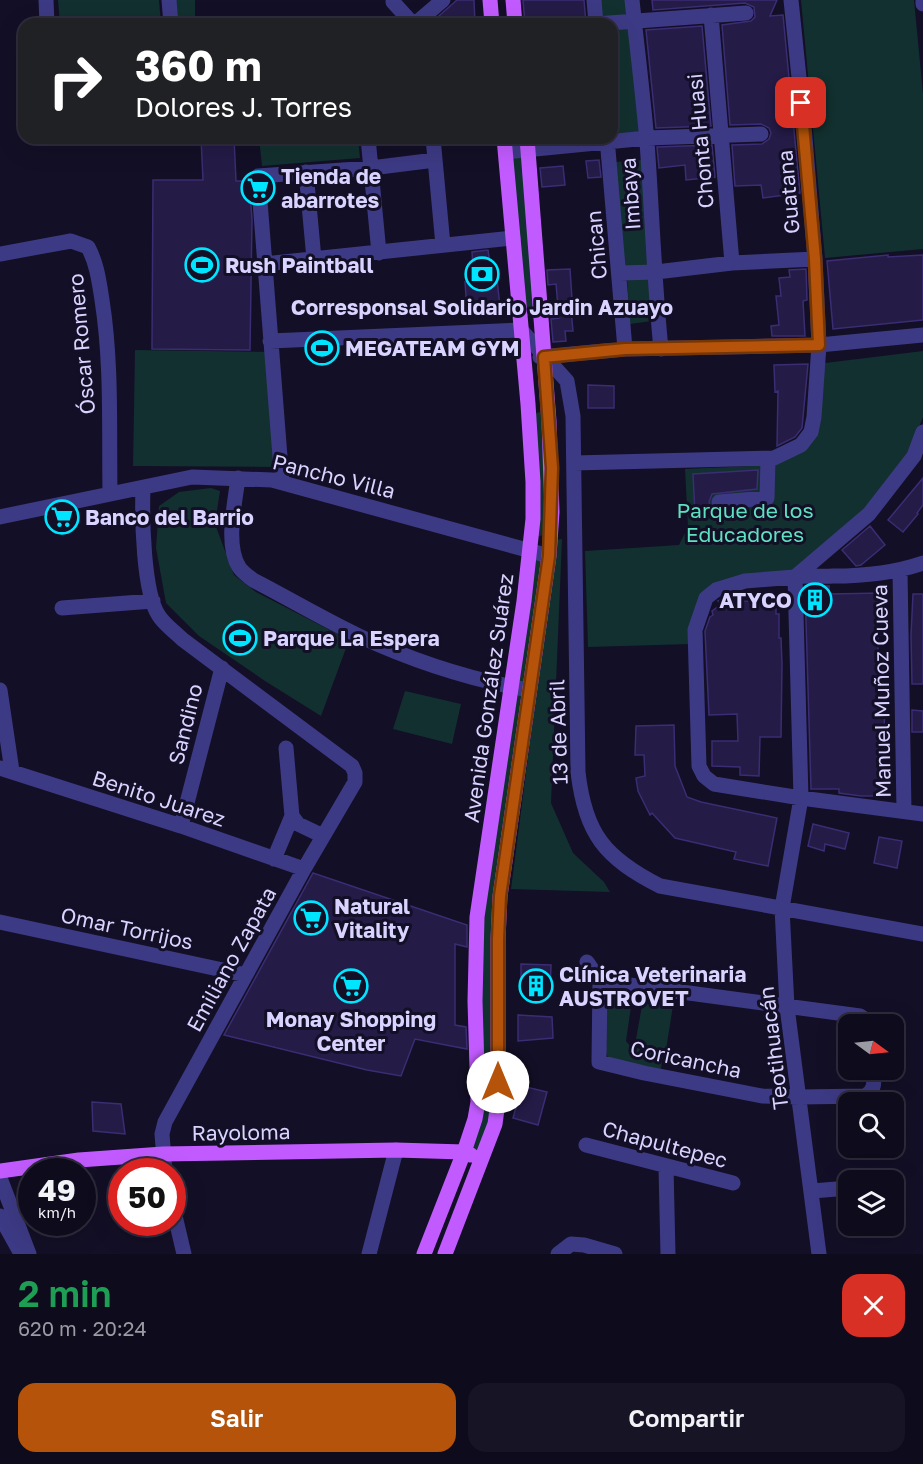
<!DOCTYPE html>
<html lang="es">
<meta charset="utf-8">
<style>
body{margin:0;font-family:"Golos Text",sans-serif;background:#171425;color:#f1f3f6;height:100vh;display:flex;flex-direction:column;font-size:22px;white-space:nowrap}
*{box-sizing:border-box;margin:0}
p{font-size:20px;color:#9b9ba3}
.icon{flex:none;width:33px;height:33px;fill:none;stroke:currentColor;stroke-width:2;stroke-linecap:round;stroke-linejoin:round}
.map{position:relative;height:1254px;overflow:hidden}
.side{display:flex;flex-direction:column;background:#0e0b1c;flex:1}
.side>*{flex:none}
.top-card{position:absolute;left:18px;top:18px;width:600px;height:126px;border-radius:18px;box-shadow:0 6px 24px #0002,0 0 0 2px #2e2b3b;background:#202124;color:#fff;overflow:hidden}
.needle{width:39px;rotate:105deg}
.buttons{position:absolute;left:838px;top:1014px;display:grid;gap:12px}
.buttons a{display:grid;place-items:center;width:66px;height:66px;border-radius:12px;background:#0e0b1c;box-shadow:0 6px 24px #0002,0 0 0 2px #2e2b3b;font-size:30px}
.speed{position:absolute;left:18px;top:1158px;display:flex;gap:12px;font-size:30px;font-weight:700;text-align:center}
.speed>*{display:grid;place-content:center;width:78px;height:78px;border-radius:50%;background:#0e0b1c;box-shadow:0 6px 24px #0002,0 0 0 2px #2e2b3b;line-height:1}
.speed small{font-size:15px;font-weight:400}
.speed .limit{border:9px solid #d22;background:#fff;color:#111}
.pin{position:absolute;display:grid;place-items:center;width:51px;height:51px;color:#fff;margin:-26px;border-radius:12px;box-shadow:0 3px 9px #0006}
.me{position:absolute;width:66px;margin:-33px;rotate:0deg;stroke-linejoin:round;filter:drop-shadow(0 0 4px #0008)}
.turn{display:flex;align-items:center;gap:21px;height:126px;padding:0 18px;font-size:27px}
.turn .icon{width:78px;height:78px;stroke-width:2.5}
.turn b{display:block;font-size:42px;line-height:51px}
.round{display:grid;place-items:center;flex:none;width:63px;height:63px;border-radius:18px;background:#171425}
.head{display:flex;align-items:center;justify-content:space-between;height:102px;padding:0 18px}
h1{font-size:36px;font-weight:600;line-height:45px;color:#1e9e55}
.cta{display:flex;gap:12px;margin-top:auto;padding:12px 18px}
.cta a{flex:1;height:69px;border-radius:18px;background:#b45309;color:#fff;font-size:24px;font-weight:600;line-height:69px;text-align:center}
.cta a+a{background:#171425;color:#f1f3f6}
.map>svg:first-child{display:block}
.green{fill:#12302f}
.building{fill:#241b47;stroke:#3b2d73;stroke-width:1.5}
.lines{fill:none;stroke-linecap:round;stroke-linejoin:round}
.minor{stroke:#3d3a85;stroke-width:15}
.major{stroke:#c25bff;stroke-width:15}
.route-casing{stroke:#753606;stroke-width:15}
.route{stroke:#b45309;stroke-width:10}
.labels{text-anchor:middle;dominant-baseline:central;stroke-width:6;stroke-linejoin:round;paint-order:stroke}
.street-label{font-size:21px;fill:#d9d4ff;stroke:#130f26}
.poi-label{font-size:21px;font-weight:bold;fill:#d9d4ff;stroke:#130f26;text-anchor:start}
.park-label{font-size:21px;fill:#5fe0c0;stroke:#130f26}
</style>
<div class="map">
<svg width="923" height="1254" viewBox="0 0 923 1254">
<rect width="100%" height="100%" fill="#130f26"/>
<path class="green" d="M58,0H159L161,24H60Z
M175,0H195V24H177Z
M599,0H626L627,15L600,18Z
M801,0H914L923,94V249L825,258Z
M633,25L642,135L612,138V27Z
M259,138H358L360,158L262,166Z
M504,138H527L542,315L520,316Z
M642,160L651,265L624,266L615,162Z
M649,276L652,321L630,324L627,278Z
M135,350L276,352L274,467L133,466Z
M923,351V417L908,454L885,491L797,570L715,588L692,644L588,647L585,551L679,545L688,527L685,469L775,465L805,449L825,363Z
M539,412L542,413L545,444L544,530L543,535L537,537L535,414Z
M211,488L220,491L215,524L234,575L256,592L349,640L321,716L265,681L199,636L166,603L156,548L159,506L179,492Z
M562,539L551,803L573,853L604,882L610,892L511,889L556,540Z
M535,559L541,561L525,682L516,680Z
M511,687L529,690L500,896L498,1102L482,1160L464,1152L475,1119L476,962Z
M405,691L461,704L452,744L393,729Z
M612,989L633,993L626,1041L631,1047L663,1053L661,1069L608,1059L606,1050L607,995Z
M644,994L674,999L666,1050L635,1045Z"/>
<path class="building" d="M457,0H474L475,24L431,23Z
M523,0H584L586,24H525Z
M652,0H777L770,16L783,15L800,193L763,198L761,185L735,186L732,145L762,144L769,139L771,133L769,128L761,124L730,125L722,25L751,21L755,17L754,7L745,3L653,10Z
M702,26L711,126L656,128L646,30Z
M201,138H234L236,181H249L252,219L250,350L152,349L153,180H203Z
M712,145L715,177L686,180L685,165L659,168L657,147Z
M599,160L601,177L588,178L586,161Z
M563,166L565,185L542,187L540,168Z
M488,250L492,280L497,279L500,307L467,311L465,282H474L472,252Z
M888,255V257L923,255V320L833,329L827,261Z
M570,269L572,299H570L573,331H565L566,341L553,342L551,319L559,318L556,284L548,285L547,270Z
M806,269L807,300L803,301L805,336H772L771,326L779,325L776,296H781L779,278L790,277L789,270Z
M808,364L802,428L795,437L777,446L778,391L775,392L774,365Z
M588,385L614,386V408H588Z
M758,470L757,489L712,494L709,502L713,513L695,514L693,474Z
M923,478V505L917,513L918,514L903,532L888,520Z
M870,526L885,545L861,565L856,566L842,550Z
M805,586H829V594L882,593V635H878V661H885V708L884,730H878L877,763H889V796H861L839,793V789H811Z
M736,594H743V601L776,602V614H779V638H781L782,664L781,737H760L759,776L740,775V767L712,766V741H738L737,714L709,715L705,631L710,617L713,615L712,611L720,605L718,601Z
M913,594H923V684H912L911,635Z
M912,710L923,711V732H912Z
M674,725L675,766L687,797L701,802L777,818L768,866L734,859L736,852L675,838L652,813L650,815L638,791L636,778L645,776L644,755H635L636,726Z
M813,824L849,833L845,849L825,844L824,851L808,846Z
M879,837L902,841L897,868L874,863Z
M313,873L467,925V947L455,944V1025L466,1027L467,1049L415,1039L401,1076L367,1070L224,1035Z
M521,964L551,965L550,994L521,993Z
M518,1015L552,1017L553,1038L518,1041Z
M522,1086L547,1092L538,1125L513,1118Z
M92,1102L121,1104L125,1134L93,1131Z"/>
<g class="lines">
<path class="minor" d="M46,0L47,24
M169,0L171,24
M594,0L596,24
M632,0C637,47 643,95 647,142C652,211 654,280 661,349
M923,0V4
M393,2L413,24
M711,15L732,263
M415,24L443,0
M596,24L746,13
M368,138L379,253
M433,138L443,245
M607,138L625,349
M506,152L647,138L761,134
M306,172L314,259
M0,254L71,241L88,247C97,264 99,281 102,300C112,364 109,429 110,494
M264,264L513,238
M620,273L656,272L732,263L815,259
M270,341L521,330L567,381L573,416L578,772C585,834 605,858 660,886L923,934
M540,357L625,349L819,345L923,335
M923,432L914,456L869,514L795,577L745,581L716,590L706,598L695,630L699,766L704,776L714,784L801,798L923,814
M574,463L774,458L801,445L811,432L814,417L819,345L815,259L804,126L791,0
M238,478C235,503 225,545 239,567C242,572 248,576 253,580C288,598 323,619 359,636C411,660 472,680 529,690
M282,482L258,176L371,168L435,160
M143,488C142,517 143,593 159,616C165,625 175,632 182,639L352,766L355,773V782L304,869L165,1122L162,1134L165,1172
M719,502L767,498L768,459
M0,517L192,477L272,480L549,556
M900,571L904,811
M62,608L153,601
M0,690L12,771
M286,748L292,816L298,824L323,836
M0,768L181,826L304,869
M181,826L222,668
M274,859L292,816
M0,922L246,975
M587,962L600,981
M868,1024L866,1020L860,1016L600,981L599,1062L644,1073L762,1096L800,1097L865,1096C876,1090 874,1081 873,1070
M586,1145L733,1183
M666,1167L668,1254
M0,1178L29,1254
M894,1186L897,1213
M812,1191L849,1188
M172,1203L184,1254
M0,1216L19,1250
M369,1254L396,1150
M558,1254L571,1244L584,1245L615,1254
M819,1254L787,1007L782,908L801,798L795,577C808,575 820,577 833,576C864,576 894,573 923,563"/>
<path class="major" d="M490,0L492,24
M513,0L515,24
M0,1171L79,1160L163,1154L396,1150L464,1152L471,1155
M424,1254L464,1152L475,1119L478,1102L475,1001L477,917L524,601L533,519V482L528,404L504,138
M445,1254L495,1124L498,1102V939L500,896L549,556L552,512L549,421L527,138"/>
</g>
<g class="lines">
<g class="route-casing">
<path id="route" d="M498,1082V939L500,896L549,556L552,468L544,357L625,349L819,345L815,259L801,103"/>
</g>
<use href="#route" class="route"/>
</g>
<defs>
<g id="supermarket-ring" transform="scale(1.725)"><circle r="9.5" fill="#130f26" stroke="#00e5ff" stroke-width="1.5"/><path d="M-6-5.5h2.5l.6 2H6L4.5 2H-2.5L-4.4-4H-6ZM-1.5 3.2a1.3 1.3 0 1 0 .1 0ZM3 3.2a1.3 1.3 0 1 0 .1 0Z" fill="#00e5ff"/></g>
<g id="stadium-ring" transform="scale(1.725)"><circle r="9.5" fill="#130f26" stroke="#00e5ff" stroke-width="1.5"/><path d="M0-5a6.5 5 0 1 0 0 10a6.5 5 0 1 0 0-10ZM-3.5-1.8h7v3.6h-7Z" fill="#00e5ff"/></g>
<g id="bank-ring" transform="scale(1.725)"><circle r="9.5" fill="#130f26" stroke="#00e5ff" stroke-width="1.5"/><path d="M-6-4H6V4H-6ZM0-2.3a2.3 2.3 0 1 0 0 4.6a2.3 2.3 0 1 0 0-4.6Z" fill="#00e5ff"/></g>
<g id="building-ring" transform="scale(1.725)"><circle r="9.5" fill="#130f26" stroke="#00e5ff" stroke-width="1.5"/><path d="M-4-6H4V6H1V3H-1V6H-4ZM-2.5-4.3h1.7v1.8h-1.7ZM.8-4.3h1.7v1.8H.8ZM-2.5-1h1.7V.8h-1.7ZM.8-1h1.7V.8H.8Z" fill="#00e5ff"/></g>
</defs>
<g fill-rule="evenodd">
<use href="#supermarket-ring" x="258" y="188"/>
<use href="#stadium-ring" x="202" y="265"/>
<use href="#bank-ring" x="482" y="274"/>
<use href="#stadium-ring" x="322" y="348"/>
<use href="#supermarket-ring" x="62" y="517"/>
<use href="#building-ring" x="815" y="600"/>
<use href="#stadium-ring" x="240" y="638"/>
<use href="#supermarket-ring" x="311" y="918"/>
<use href="#supermarket-ring" x="351" y="986"/>
<use href="#building-ring" x="536" y="986"/>
</g>
<g class="labels">
<g class="street-label">
<text transform="translate(700 141) rotate(-95)">Chonta Huasi</text>
<text transform="translate(788 192) rotate(-95)">Guatana</text>
<text transform="translate(630 194) rotate(-94)">Imbaya</text>
<text transform="translate(596 245) rotate(-95)">Chican</text>
<text transform="translate(81 344) rotate(-95)">Óscar Romero</text>
<text transform="translate(334 476) rotate(14)">Pancho Villa</text>
<text transform="translate(881 691) rotate(-91)">Manuel Muñoz Cueva</text>
<text transform="translate(488 698) rotate(-82)">Avenida González Suárez</text>
<text transform="translate(185 724) rotate(-76)">Sandino</text>
<text transform="translate(558 732) rotate(-92)">13 de Abril</text>
<text transform="translate(159 798) rotate(18)">Benito Juarez</text>
<text transform="translate(127 928) rotate(12)">Omar Torrijos</text>
<text transform="translate(231 959) rotate(-61)">Emiliano Zapata</text>
<text transform="translate(773 1048) rotate(-97)">Teotihuacán</text>
<text transform="translate(686 1059) rotate(12)">Coricancha</text>
<text transform="translate(241 1132) rotate(-1)">Rayoloma</text>
<text transform="translate(665 1144) rotate(15)">Chapultepec</text>
</g>
<g class="poi-label">
<text x="281" y="176">Tienda de<tspan x="281" dy="24">abarrotes</tspan></text>
<text x="225" y="265">Rush Paintball</text>
<text x="482" y="307" text-anchor="middle">Corresponsal Solidario Jardin Azuayo</text>
<text x="345" y="348">MEGATEAM GYM</text>
<text x="85" y="517">Banco del Barrio</text>
<text x="792" y="600" text-anchor="end">ATYCO</text>
<text x="263" y="638">Parque La Espera</text>
<text x="334" y="906">Natural<tspan x="334" dy="24">Vitality</tspan></text>
<text x="559" y="974">Clínica Veterinaria<tspan x="559" dy="24">AUSTROVET</tspan></text>
<text x="351" y="1019" text-anchor="middle">Monay Shopping<tspan x="351" dy="24">Center</tspan></text>
</g>
<g class="park-label">
<text x="745" y="510">Parque de los<tspan x="745" dy="24">Educadores</tspan></text>
</g>
</g>
</svg>
<div class="buttons">
<a><svg class="needle" viewBox="-14 -14 28 28"><path d="M0-13l5 13h-10z" fill="#e53935"/><path d="M0 13l5-13h-10z" fill="#9b9ba3"/></svg></a>
<a><svg class="icon" aria-label="search" viewBox="0 0 24 24"><circle cx="10" cy="10" r="6"/><path d="M15 15l6 6"/></svg></a>
<a><svg class="icon" aria-label="layers" viewBox="0 0 24 24"><path d="M12 4l9 5-9 5-9-5zM3 14l9 5 9-5"/></svg></a>
</div>
<div class="speed"><div>49<small>km/h</small></div><div class="limit">50</div></div>
<div class="pin" style="left:801px;top:103px;background:#d93025"><svg class="icon" aria-label="arrive" viewBox="0 0 24 24"><path d="M6 21V4h12l-3 4 3 4H6"/></svg></div>
<svg class="me" style="left:498px;top:1082px" viewBox="-20 -20 40 40"><circle r="19" fill="#fff"/><path d="M0-13L10 11 0 6-10 11z" fill="#b45309"/></svg>
<div class="top-card">
<div class="turn"><svg class="icon" aria-label="right" viewBox="0 0 24 24"><path d="M7 20v-9h11M14 6l5 5-5 5"/></svg><div><b>360 m</b>Dolores J. Torres</div></div>
</div>
</div>
<section class="side">
<div class="head"><div><h1>2 min</h1><p>620 m · 20:24</p></div><a class="round" style="background:#d93025;color:#fff"><svg class="icon" aria-label="close" viewBox="0 0 24 24"><path d="M6 6l12 12M18 6L6 18"/></svg></a></div>
<div class="cta"><a>Salir</a><a>Compartir</a></div>
</section>
